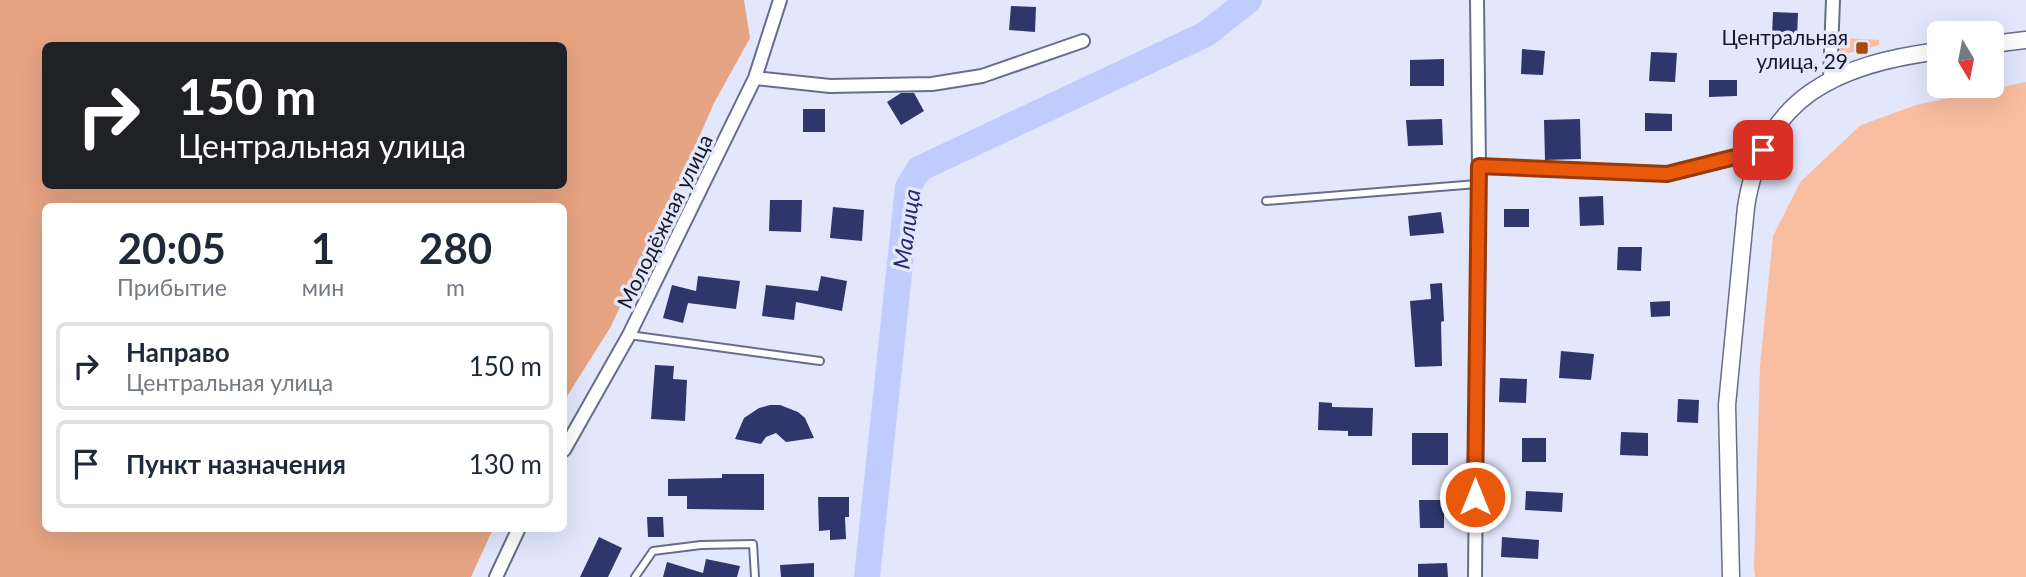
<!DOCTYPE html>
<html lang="ru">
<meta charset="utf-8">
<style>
body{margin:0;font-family:Lato,sans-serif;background:#f2f2f3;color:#1f2937;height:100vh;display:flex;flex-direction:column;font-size:26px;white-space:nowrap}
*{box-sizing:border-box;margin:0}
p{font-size:23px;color:#747a83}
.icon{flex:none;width:38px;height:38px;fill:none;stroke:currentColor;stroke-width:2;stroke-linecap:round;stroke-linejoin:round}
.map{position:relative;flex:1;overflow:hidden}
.drawer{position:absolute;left:42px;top:203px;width:525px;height:329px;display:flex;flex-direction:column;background:#fff;border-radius:10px;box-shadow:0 7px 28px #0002}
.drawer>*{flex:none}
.hud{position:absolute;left:42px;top:42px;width:525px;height:147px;border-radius:10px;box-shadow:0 7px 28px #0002;background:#202124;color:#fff;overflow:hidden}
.needle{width:46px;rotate:170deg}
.tools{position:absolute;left:1927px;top:21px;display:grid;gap:14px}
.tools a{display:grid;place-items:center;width:77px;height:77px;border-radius:10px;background:#fff;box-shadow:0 7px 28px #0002;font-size:35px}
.pin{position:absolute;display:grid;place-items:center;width:60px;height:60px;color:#fff;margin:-30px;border-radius:14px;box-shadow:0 4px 10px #0006}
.me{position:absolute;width:77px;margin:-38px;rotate:0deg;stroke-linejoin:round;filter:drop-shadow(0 0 5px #0008)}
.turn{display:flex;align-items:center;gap:24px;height:147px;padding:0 21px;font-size:32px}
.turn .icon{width:91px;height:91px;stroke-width:2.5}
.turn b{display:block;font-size:49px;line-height:60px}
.eta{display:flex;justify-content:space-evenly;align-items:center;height:119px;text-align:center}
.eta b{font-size:42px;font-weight:700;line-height:49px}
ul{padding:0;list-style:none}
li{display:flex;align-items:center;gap:21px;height:88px;margin:0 14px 10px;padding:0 7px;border:4px solid #e0e1e3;border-radius:10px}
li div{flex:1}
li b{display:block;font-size:26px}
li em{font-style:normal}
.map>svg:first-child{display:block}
.green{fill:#f9bda0}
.forest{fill:#e7a483;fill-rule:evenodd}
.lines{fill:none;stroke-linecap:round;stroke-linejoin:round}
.river{stroke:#c0cbfe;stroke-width:26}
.building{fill:#2f366b}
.lane-casing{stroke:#676e8c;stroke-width:10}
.street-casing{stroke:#676e8c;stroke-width:16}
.secondary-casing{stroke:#676e8c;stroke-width:19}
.lane{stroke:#fff;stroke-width:6}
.street{stroke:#fff;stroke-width:12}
.secondary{stroke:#fff;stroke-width:16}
.route-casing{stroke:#983908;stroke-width:18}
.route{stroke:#ea580c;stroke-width:12}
.poi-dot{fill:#aa4a01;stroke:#e2e7fc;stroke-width:2.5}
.labels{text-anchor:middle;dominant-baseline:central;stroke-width:7;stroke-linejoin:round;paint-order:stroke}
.poi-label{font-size:21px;fill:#161825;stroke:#e2e7fc;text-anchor:end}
.street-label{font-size:21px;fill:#161825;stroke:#e2e7fc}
.water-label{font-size:23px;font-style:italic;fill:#272b73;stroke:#e2e7fc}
</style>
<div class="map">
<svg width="2026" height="577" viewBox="0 0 2026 577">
<rect width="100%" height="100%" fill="#e2e7fc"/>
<path class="green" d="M1847,38L1879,40V45L1841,55L1837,52L1836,44Z
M2026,82V577H1755L1754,567L1760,366L1773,236L1801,181L1861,125L1916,105Z"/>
<path class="forest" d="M0,0H744L750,38L714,103L672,199L610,328L564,401V206H46V528L493,529L471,577H0ZM46,46H564V186H46Z"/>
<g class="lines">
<path class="river" d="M867,577L908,187L919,169L1206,34L1249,0"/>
</g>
<path class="building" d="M1011,6L1036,7L1035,32L1009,30Z
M1773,12L1798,13L1797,37L1772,36Z
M1522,49L1545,51L1543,75L1521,74Z
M1651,52L1677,53L1675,82L1649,81Z
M1444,59V86H1410V60Z
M1709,80H1737V96L1709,97Z
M901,93H914L924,111L901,125L887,102Z
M803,109H825V132H803Z
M1645,113L1672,114V131H1645Z
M1442,119L1443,145L1408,146L1406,120Z
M1580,119L1581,159L1545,160L1544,120Z
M1603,196L1604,225L1580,226L1579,197Z
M770,200H802L801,232L769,231Z
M833,207L864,210L862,241L830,238Z
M1504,209H1529V227H1504Z
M1441,212L1444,233L1410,236L1408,216Z
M1618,247H1642L1641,271L1617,270Z
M698,276L740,281L736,309L688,303L683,323L663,318L672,285L696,291Z
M821,276L847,281L842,311L796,302L794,320L762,316L766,285L818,291Z
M1442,283L1444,321L1441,322L1442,366L1415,367L1410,301L1431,299L1430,284Z
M1670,301V316L1651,317L1650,302Z
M1561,351L1594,354L1591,380L1559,378Z
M655,365L674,366L673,379L687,380L685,421L651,419Z
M1500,378L1527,379L1526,403L1499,402Z
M1678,399L1699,400L1698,423L1677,422Z
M1319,402L1332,403V407L1373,408L1372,436H1348V431L1318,430Z
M770,405H780L798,412L805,418L814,438L786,442L776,433L766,437L761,444L735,439L744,418L759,408Z
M1621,432L1648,433V456L1620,455Z
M1412,433H1448V465H1412Z
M1522,438H1546V462H1522Z
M722,474H764V510L687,509V496H668V479L722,478Z
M1526,491L1563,493L1562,512L1525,510Z
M818,497H849V517H845L846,539L830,540V530L819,531Z
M1419,500H1444V528H1420Z
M647,517H663L664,537H648Z
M599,537L622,548L608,577H580Z
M1502,537L1539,540L1538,559L1501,557Z
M706,559L740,566L737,577H663L667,562L703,573Z
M814,563V577H781L780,565Z
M1447,563L1448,577H1418V564Z"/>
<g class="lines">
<g class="lane-casing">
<path id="lane" d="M1266,201L1477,184
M629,335L820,361
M635,577L653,551L701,545L753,544L755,577"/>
</g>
<g class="street-casing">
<path id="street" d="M755,78L830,86L932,84L982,76L1083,41
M1830,79L1833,0
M1479,166L1667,174L1763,151
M564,450L629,335L755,78L780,0
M496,577L519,528
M1475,577L1479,166L1477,0"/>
</g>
<g class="secondary-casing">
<path id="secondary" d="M1992,44L2026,40
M1731,577L1727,405L1746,207C1763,96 1838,64 1939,51"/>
</g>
<use href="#lane" class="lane"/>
<use href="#street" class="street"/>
<use href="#secondary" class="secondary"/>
</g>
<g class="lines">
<g class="route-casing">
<path id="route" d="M1475,497L1479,166L1667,174L1763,150"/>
</g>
<use href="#route" class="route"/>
</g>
<rect class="poi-dot" x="1855" y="41" width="14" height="14" rx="3.5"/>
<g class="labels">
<g class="poi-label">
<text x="1848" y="36">Центральная<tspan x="1848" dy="24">улица, 29</tspan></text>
</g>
<g class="street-label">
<text transform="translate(664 221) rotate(-64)">Молодёжная улица</text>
</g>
<g class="water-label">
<text transform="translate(906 229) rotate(-82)">Малица</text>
</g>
</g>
</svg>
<div class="tools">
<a><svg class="needle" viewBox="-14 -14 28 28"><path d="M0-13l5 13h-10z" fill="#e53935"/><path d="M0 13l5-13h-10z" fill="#747a83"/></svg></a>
</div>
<div class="pin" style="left:1763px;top:150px;background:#d93025"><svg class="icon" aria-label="arrive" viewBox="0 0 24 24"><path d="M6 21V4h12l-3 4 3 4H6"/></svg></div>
<svg class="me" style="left:1475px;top:497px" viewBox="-20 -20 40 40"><circle r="17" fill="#ea580c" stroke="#fff" stroke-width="3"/><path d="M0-11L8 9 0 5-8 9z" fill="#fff"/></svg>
<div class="hud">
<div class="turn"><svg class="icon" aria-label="right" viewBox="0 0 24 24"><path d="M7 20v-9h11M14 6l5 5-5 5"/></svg><div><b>150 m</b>Центральная улица</div></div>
</div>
<section class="drawer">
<div class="eta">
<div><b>20:05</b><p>Прибытие</p></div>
<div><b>1</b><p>мин</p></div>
<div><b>280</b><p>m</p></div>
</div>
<ul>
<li><svg class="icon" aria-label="right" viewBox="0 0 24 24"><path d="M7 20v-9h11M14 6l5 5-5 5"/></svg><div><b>Направо</b><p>Центральная улица</p></div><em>150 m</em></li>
<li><svg class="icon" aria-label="arrive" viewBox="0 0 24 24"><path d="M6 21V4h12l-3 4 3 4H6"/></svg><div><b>Пункт назначения</b></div><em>130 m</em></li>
</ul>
</section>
</div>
